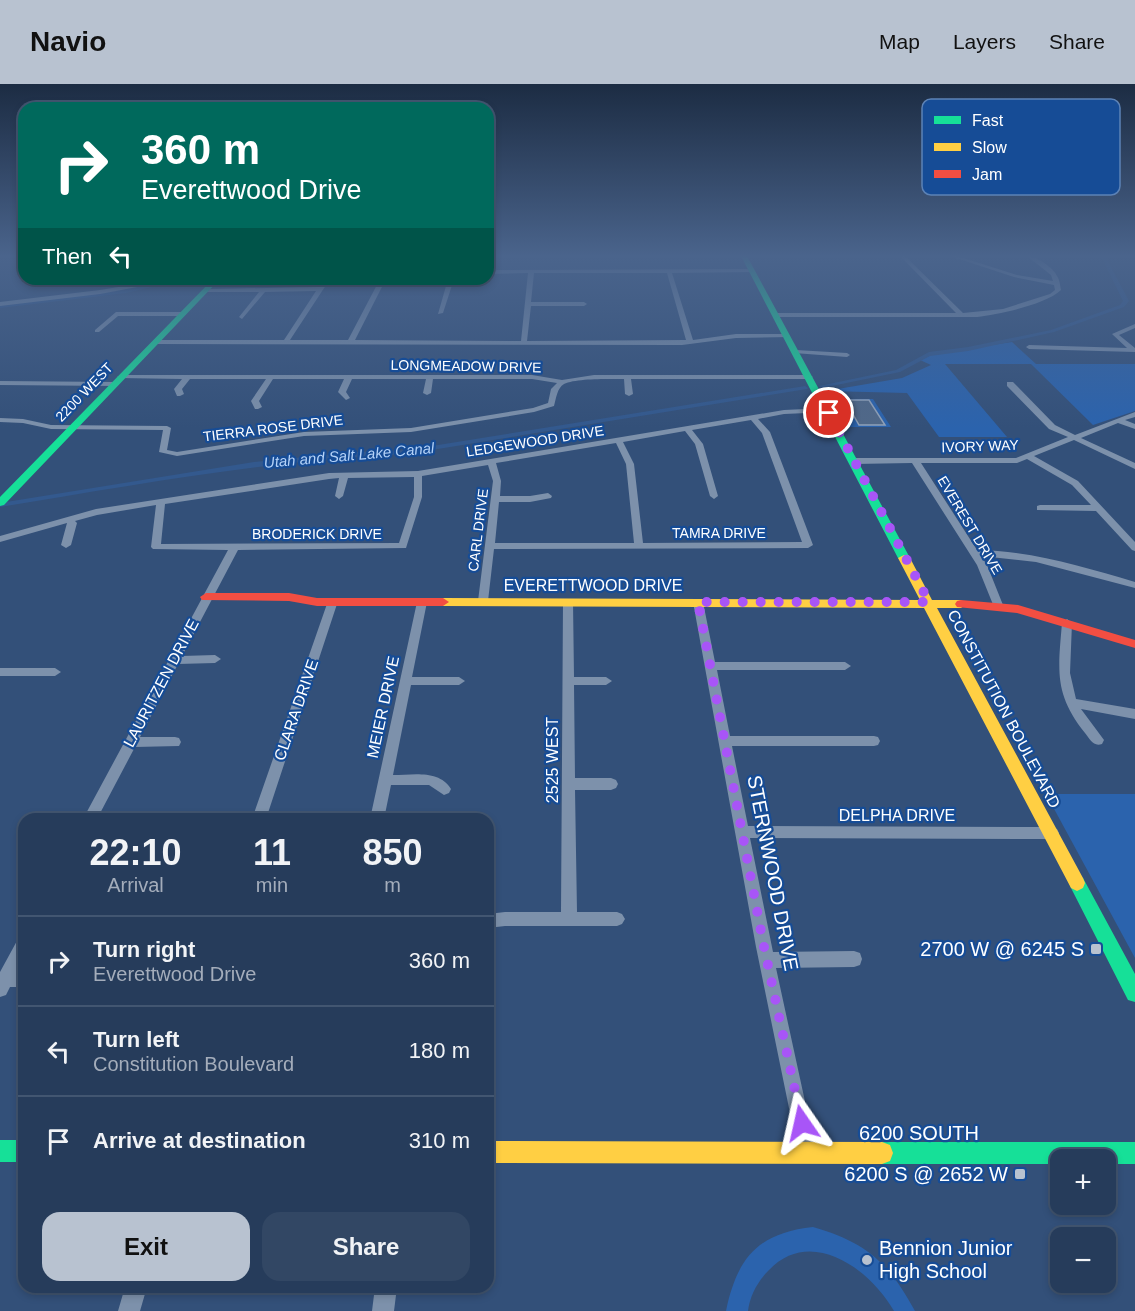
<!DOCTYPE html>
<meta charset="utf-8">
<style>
body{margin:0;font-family:Helvetica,sans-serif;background:#324764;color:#f1f3f6;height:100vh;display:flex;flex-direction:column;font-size:22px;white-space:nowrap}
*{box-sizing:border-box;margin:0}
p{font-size:20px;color:#a4adbb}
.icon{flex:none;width:33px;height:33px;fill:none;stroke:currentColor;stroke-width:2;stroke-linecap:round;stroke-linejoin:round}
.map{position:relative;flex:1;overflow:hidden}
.details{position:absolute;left:18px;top:729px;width:476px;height:480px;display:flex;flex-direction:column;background:#263c5b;border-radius:18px;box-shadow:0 3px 9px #0003,0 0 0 2px #425671}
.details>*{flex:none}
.top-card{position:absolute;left:18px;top:18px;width:476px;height:183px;border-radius:18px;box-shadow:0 3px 9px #0003,0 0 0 2px #425671;background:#00695c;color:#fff;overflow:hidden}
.buttons{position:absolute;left:1050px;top:1065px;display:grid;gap:12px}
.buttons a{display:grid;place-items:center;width:66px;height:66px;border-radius:12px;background:#263c5b;box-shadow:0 3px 9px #0003,0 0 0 2px #425671;font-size:30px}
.pin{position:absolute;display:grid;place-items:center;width:51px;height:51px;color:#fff;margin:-26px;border:3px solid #fff;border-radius:50%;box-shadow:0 2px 6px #0007}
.me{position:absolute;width:66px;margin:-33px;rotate:349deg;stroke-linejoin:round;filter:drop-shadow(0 0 4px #0008)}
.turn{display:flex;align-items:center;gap:21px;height:126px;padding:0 24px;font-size:27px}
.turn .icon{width:78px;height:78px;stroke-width:2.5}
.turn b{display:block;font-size:42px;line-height:51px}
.then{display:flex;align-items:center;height:57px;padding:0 24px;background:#0003;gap:12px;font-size:22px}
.eta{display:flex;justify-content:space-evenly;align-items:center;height:102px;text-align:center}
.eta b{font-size:36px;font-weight:800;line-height:42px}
.primary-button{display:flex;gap:12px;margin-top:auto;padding:12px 24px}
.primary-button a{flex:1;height:69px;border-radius:18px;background:#b8c2d0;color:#111;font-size:24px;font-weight:800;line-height:69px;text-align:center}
.primary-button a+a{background:#324764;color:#f1f3f6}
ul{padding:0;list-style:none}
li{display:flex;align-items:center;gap:18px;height:90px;padding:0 24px;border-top:2px solid #425671}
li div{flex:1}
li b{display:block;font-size:22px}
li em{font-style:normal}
header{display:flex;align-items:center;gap:36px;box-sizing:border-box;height:84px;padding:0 30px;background:#b8c2d0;color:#111}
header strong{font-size:28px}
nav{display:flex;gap:33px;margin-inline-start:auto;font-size:21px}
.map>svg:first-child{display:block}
.green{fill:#2b63ad}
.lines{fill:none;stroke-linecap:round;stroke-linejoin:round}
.canal{fill:#33598e;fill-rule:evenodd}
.building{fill:#506888;stroke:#91a2b9;stroke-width:1.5}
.street{fill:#7d91ab;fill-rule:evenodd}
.fast{fill:#16e098;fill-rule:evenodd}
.slow{fill:#ffcf43;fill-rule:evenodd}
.jam{fill:#f24e42;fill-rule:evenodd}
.route{stroke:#a855f7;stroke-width:10;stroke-dasharray:0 18}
.poi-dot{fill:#b8c2d0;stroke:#164c96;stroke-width:2}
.labels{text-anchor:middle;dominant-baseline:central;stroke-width:4.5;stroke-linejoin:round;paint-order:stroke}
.far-street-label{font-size:14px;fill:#fff;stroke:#164c96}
.far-water-label{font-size:15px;font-style:italic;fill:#b4d2f8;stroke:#164c96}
.street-label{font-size:16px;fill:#fff;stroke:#164c96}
.near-street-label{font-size:20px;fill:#fff;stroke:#164c96}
.near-poi-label{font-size:20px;fill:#fff;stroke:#164c96;text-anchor:end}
.key{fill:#164c96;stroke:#5c82b6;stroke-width:1.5}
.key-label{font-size:16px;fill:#fff}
</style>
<header>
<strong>Navio</strong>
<nav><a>Map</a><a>Layers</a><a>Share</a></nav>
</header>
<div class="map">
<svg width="1135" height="1227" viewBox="0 0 1135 1227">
<rect width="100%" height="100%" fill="#335079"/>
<path class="green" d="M1012,258L1036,280H1135V327L1093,341L1031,280H945L1007,353H939L907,309L826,307L902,294L931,281L920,276L933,270Z
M831,315H873L891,343H846Z
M1046,710H1135V874Z
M813,1143C866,1158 889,1179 915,1227H894C870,1185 811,1142 769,1186C758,1197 750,1211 748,1227H726C737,1174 758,1149 813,1143Z"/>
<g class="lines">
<path class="canal" d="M1101,172H1105L1129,217L1124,223L1054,248L968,267L930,272L900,288L822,304L819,302L896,286L929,268L968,263L1051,246L1120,221L1123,217Z
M177,195H186L126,209L0,224V220L126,205Z
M805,302L808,304L807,305L407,370C270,376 135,401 0,423V419L254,378L356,368L407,366Z"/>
</g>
<path class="building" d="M845,316H869L885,341H859Z"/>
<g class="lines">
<path class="street" d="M900,172H905L963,229L1003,225L1050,210L1055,206L1054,201L1014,193L950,172H957L1017,191L1053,197L1051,191L1027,172C1036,172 1054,184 1057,192C1060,197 1060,201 1061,206C1045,221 999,230 977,233H776L773,231L776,229H956Z
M753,185L755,188L672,189L693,256L736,250H787L790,252L789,253L736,254L682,261L156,260L153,258L156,256H284L316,207L265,208L242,235L239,233L259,208H203L205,205L319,203L324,195H330L290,256H348L380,195H386L355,256L521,257L528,189L488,190V186ZM534,189H667L686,256L527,257L531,222H584L587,220L584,218H531Z
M167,195H180L100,210L0,222V218L100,206Z
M448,195H454L443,229L438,230Z
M116,228H183L186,230L183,232H118L99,248H95V246Z
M1135,240V244L1119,251L1135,264V268L1029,265L1026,263L1029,261L1127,264L1112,250Z
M796,266L847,269L850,271L847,273L794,269L793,268Z
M121,291H532L562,296L594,291H809L813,293L809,295H631L633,310L629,312L625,310L624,295C610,295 576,294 564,300C557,304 556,315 554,322L534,328L411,348L304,352L177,372L159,368L163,346L51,345L23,339L0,338V334L23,335L51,341L167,342L171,344L167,366L177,368L304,348L411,344L533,324L548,319L551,305L557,299L532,295H433L431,309L427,311L423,309L426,295H352L346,308L350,314L346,316L338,308L344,295H273L259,317L262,323L258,325H255L251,317L266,295H190L182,305L184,310L180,312H177L174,305L182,295L119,294L117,293Z
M0,297L115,298L119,300L115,302L0,301Z
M1007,298H1013L1055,341L1075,351L1135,328V333L1125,336L1135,340V345L1118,339L1081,354L1135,379V385L1074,356L1034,372L1078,397L1135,458V467L1132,466L1096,427L1037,426V422L1040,421H1091L1072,401L1027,375L1017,379H921L977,466C1032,467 1083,483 1135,498V504L1036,478L981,472L987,481L1003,521L1002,523H994L977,481L912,379L854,380L850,377L854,374H1016L1068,353L1049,345L1007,302Z
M827,324H830V328L784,330L758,335L770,348L813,461L808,464L494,465L488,517L483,520L478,517L493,397L488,381L422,392V413L406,464L238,466L182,572L215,571L221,575L215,579L178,580L140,653H175L179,654L181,658L179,662L135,663L97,735H83L228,466L153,465L151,463L156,421L97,431L75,437L77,439L71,461L66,464L61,461L67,439L0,458V452L96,425L329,389L418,387L784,326ZM751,336L762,349L802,458L643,459L634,380L623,358L685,347L695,360L710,412L714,415L718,412L703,360L692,346ZM616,359L626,380L634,459H495L499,418H530L551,414L552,412L548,409L530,412H500L501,397L496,379ZM414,393V413L399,459L161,460L165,420L329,395L339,394L335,412L339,415L343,412L348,394Z
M333,514L338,517L266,735H252L328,517Z
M422,515L427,518L412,593H459L465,597L459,601H411L393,691C412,691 439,685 451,705L449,709L444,711L429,701H391L384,735H370L417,518Z
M568,515L573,518L574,593H606L612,597L606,601H574L575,694H611L616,696L618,700L616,704L611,706H575L577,828H617L622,830L625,835L622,840L617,842H505L488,844V830L505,828H561L563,518Z
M698,515L703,518L715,578H845L851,582L845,586H717L730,652H874L878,653L880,657L878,661L874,662H732L748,742L1052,743L1057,745L1059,749L1057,753L1052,755L750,754L773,868L854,867L860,869L862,875L860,881L854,883L776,884L816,1068L814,1075L807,1077L800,1075L798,1068L756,863L693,518Z
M1067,535L1072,539L1070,589L1076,615L1135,625V635L1081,625L1104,656L1102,660C1093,663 1090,655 1085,649C1054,610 1058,587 1062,539Z
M0,584H55L61,588L55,592H0Z
M24,852V876L18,887H24V903H10L6,911L0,913V888L18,855Z
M125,1203H147L140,1227H118Z
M375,1203H397L394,1227H372Z"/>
<path class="fast" d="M741,172H747L910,474L908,476L904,477L898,474Z
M213,195H220L4,421L0,422V413Z
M1077,791L1083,794L1135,890V918L1128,916L1071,804L1069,799L1071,794Z
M0,1056H24V1078H0Z
M882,1058H1135V1080H1106V1076H1060V1080H882L874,1077L871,1069L874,1061Z"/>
<path class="slow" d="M904,471L910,474L932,516H961L967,520L961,524H937L1083,794L1085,799L1083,804L1077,807L1071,804L924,524L443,522L437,518L443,514L920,516L898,474Z
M488,1057L882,1058L890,1061L893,1069L890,1077L882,1080L488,1079Z"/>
<path class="jam" d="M206,509H289L317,514H443L449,518L443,522H317L289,517L202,516L200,513Z
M961,516L1018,521L1135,556V564L1017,529L957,523L955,520L957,517Z"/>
</g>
<linearGradient id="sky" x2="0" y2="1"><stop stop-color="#1c2c43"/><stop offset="0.5" stop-color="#4a648c"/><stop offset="1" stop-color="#4a648c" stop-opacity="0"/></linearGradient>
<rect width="1135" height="344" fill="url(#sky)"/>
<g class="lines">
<path class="route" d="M802,1039L764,863L698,518H929L829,329"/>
</g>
<g class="poi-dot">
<rect x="1090" y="859" width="12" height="12" rx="3"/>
<rect x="1014" y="1084" width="12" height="12" rx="3"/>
<circle cx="867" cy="1176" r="6"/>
</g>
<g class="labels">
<g class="far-street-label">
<text transform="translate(466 282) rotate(1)">LONGMEADOW DRIVE</text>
<text transform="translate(84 308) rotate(-46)">2200 WEST</text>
<text transform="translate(273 344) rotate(-7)">TIERRA ROSE DRIVE</text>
<text transform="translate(535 357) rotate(-9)">LEDGEWOOD DRIVE</text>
<text transform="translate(980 362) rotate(-2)">IVORY WAY</text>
<text transform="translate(970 441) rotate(59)">EVEREST DRIVE</text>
<text transform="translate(478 446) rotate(-83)">CARL DRIVE</text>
<text x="719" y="449">TAMRA DRIVE</text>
<text x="317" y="450">BRODERICK DRIVE</text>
</g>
<g class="far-water-label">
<text transform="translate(349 371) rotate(-5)">Utah and Salt Lake Canal</text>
</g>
<g class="street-label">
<text x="593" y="501">EVERETTWOOD DRIVE</text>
<text transform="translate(161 599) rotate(-62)">LAURITZEN DRIVE</text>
<text transform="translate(383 623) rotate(-78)">MEIER DRIVE</text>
<text transform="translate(1004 625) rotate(62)">CONSTITUTION BOULEVARD</text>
<text transform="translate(296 626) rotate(-71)">CLARA DRIVE</text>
<text transform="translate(552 676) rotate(-90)">2525 WEST</text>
<text x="897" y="731">DELPHA DRIVE</text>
</g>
<g class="near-street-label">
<text transform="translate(773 789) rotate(79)">STERNWOOD DRIVE</text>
<text x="919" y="1049">6200 SOUTH</text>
</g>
<g class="near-poi-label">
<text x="1084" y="865">2700 W @ 6245 S</text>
<text x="1008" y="1090">6200 S @ 2652 W</text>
<text x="879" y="1164" text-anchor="start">Bennion Junior<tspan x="879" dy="23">High School</tspan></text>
</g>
</g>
<rect x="922" y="15" width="198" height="96" rx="9" class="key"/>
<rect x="934" y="32" width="27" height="8" fill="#16e098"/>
<rect x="934" y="59" width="27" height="8" fill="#ffcf43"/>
<rect x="934" y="86" width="27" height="8" fill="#f24e42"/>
<g class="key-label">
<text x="972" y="42">Fast</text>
<text x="972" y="69">Slow</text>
<text x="972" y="96">Jam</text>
</g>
</svg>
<div class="buttons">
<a>+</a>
<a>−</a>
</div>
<div class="pin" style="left:829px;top:329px;background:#d93025"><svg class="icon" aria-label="arrive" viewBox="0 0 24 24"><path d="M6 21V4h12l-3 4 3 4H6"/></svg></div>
<svg class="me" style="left:802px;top:1039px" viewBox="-20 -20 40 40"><path d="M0-17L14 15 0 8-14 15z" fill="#a855f7" stroke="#fff" stroke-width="4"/></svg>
<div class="top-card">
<div class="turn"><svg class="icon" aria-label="right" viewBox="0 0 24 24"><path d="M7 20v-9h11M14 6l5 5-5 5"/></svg><div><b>360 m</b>Everettwood Drive</div></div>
<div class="then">Then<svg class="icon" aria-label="left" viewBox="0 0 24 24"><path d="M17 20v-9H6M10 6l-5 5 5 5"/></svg></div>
</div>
<section class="details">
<div class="eta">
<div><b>22:10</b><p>Arrival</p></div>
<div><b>11</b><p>min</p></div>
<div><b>850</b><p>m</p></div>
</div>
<ul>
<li><svg class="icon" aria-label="right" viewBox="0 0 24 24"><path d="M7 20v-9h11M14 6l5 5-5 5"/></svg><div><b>Turn right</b><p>Everettwood Drive</p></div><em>360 m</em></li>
<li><svg class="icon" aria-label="left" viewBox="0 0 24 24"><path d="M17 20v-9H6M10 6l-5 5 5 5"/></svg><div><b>Turn left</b><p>Constitution Boulevard</p></div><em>180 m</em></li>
<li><svg class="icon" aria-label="arrive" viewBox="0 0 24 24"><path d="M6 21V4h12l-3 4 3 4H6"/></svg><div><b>Arrive at destination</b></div><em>310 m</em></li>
</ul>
<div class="primary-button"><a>Exit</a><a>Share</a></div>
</section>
</div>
